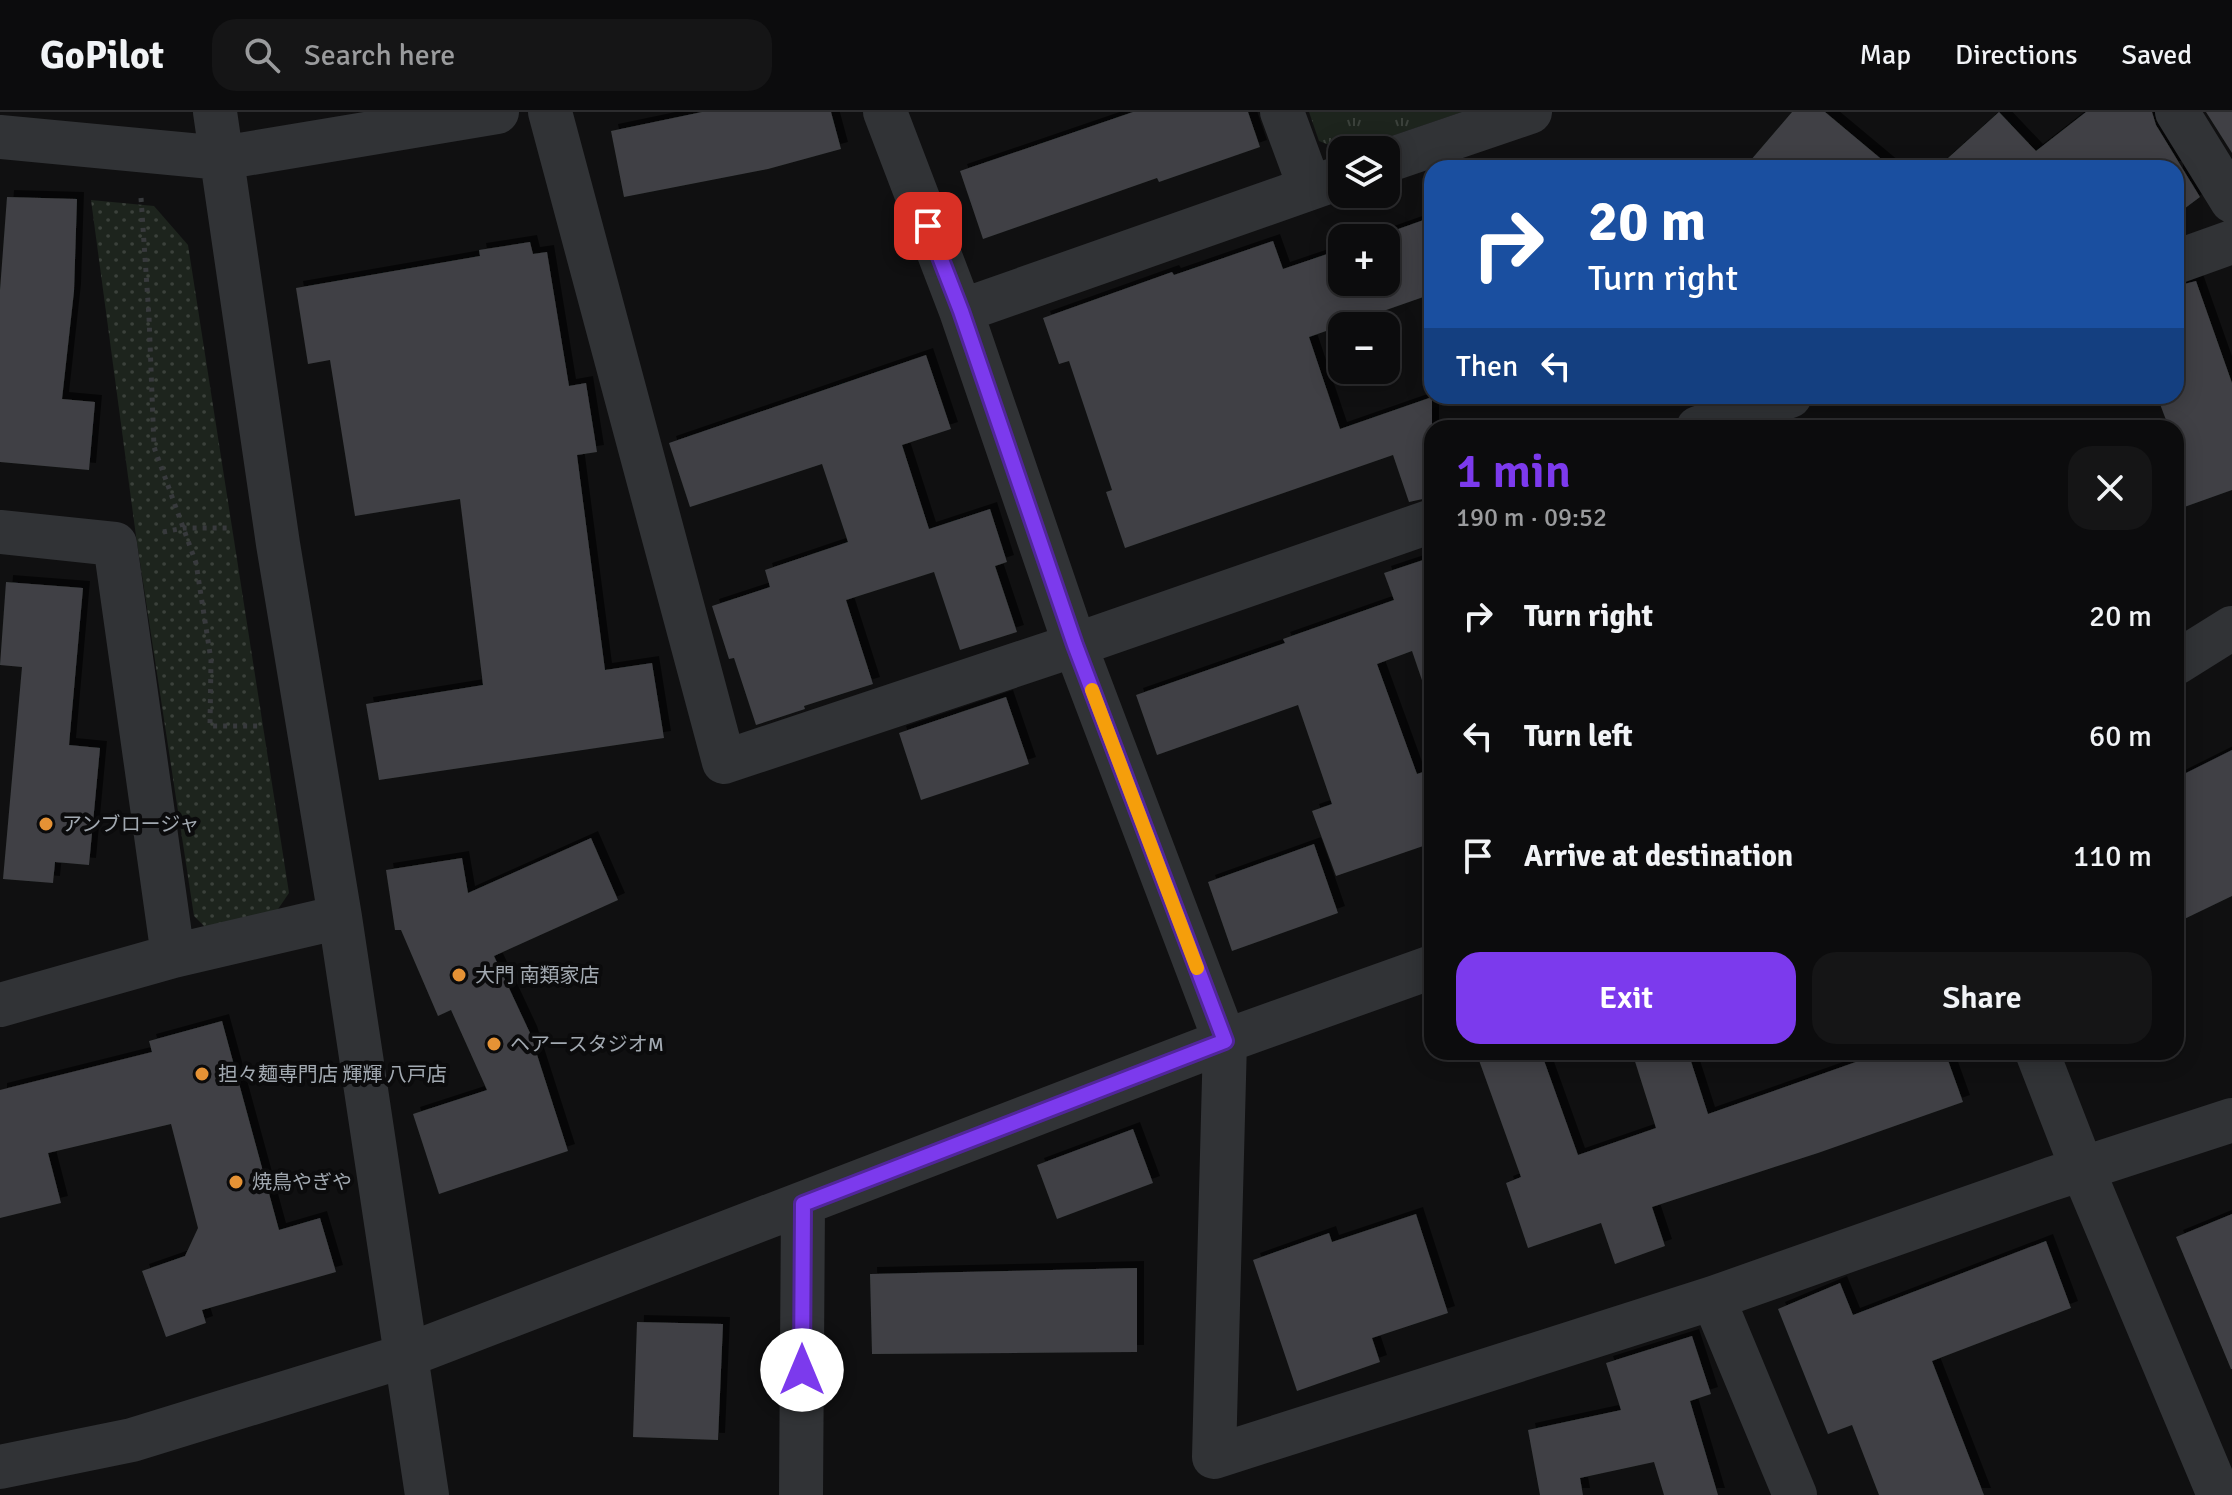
<!DOCTYPE html>
<meta charset="utf-8">
<style>
body{margin:0;font-family:Signika,"Noto Sans JP",sans-serif;background:#151516;color:#f1f3f6;height:100vh;display:flex;flex-direction:column;font-size:30px;white-space:nowrap}
*{box-sizing:border-box;margin:0}
p{font-size:26px;color:#9a9b9d}
.icon{flex:none;width:44px;height:44px;fill:none;stroke:currentColor;stroke-width:2;stroke-linecap:round;stroke-linejoin:round}
.map{position:relative;flex:1;overflow:hidden}
.side{position:absolute;left:1424px;top:308px;width:760px;height:640px;display:flex;flex-direction:column;background:#0c0c0d;border-radius:24px;box-shadow:0 4px 20px #0003,0 0 0 2px #2c2c2e}
.side>*{flex:none}
.guide{position:absolute;left:1424px;top:48px;width:760px;height:244px;border-radius:24px;box-shadow:0 4px 20px #0003,0 0 0 2px #2c2c2e;background:#1a4fa0;color:#fff;overflow:hidden}
.fabs{position:absolute;left:1328px;top:24px;display:grid;gap:16px}
.fabs a{display:grid;place-items:center;width:72px;height:72px;border-radius:16px;background:#0c0c0d;box-shadow:0 4px 20px #0003,0 0 0 2px #2c2c2e;font-size:40px}
.pin{position:absolute;display:grid;place-items:center;width:68px;height:68px;color:#fff;margin:-34px;border-radius:16px;box-shadow:0 4px 12px #0006}
.me{position:absolute;width:88px;margin:-44px;rotate:0deg;stroke-linejoin:round;filter:drop-shadow(0 0 6px #0008)}
.turn{display:flex;align-items:center;gap:28px;height:168px;padding:0 32px;font-size:36px}
.turn .icon{width:104px;height:104px;stroke-width:2.5}
.turn b{display:block;font-size:56px;line-height:68px}
.then{display:flex;align-items:center;height:76px;padding:0 32px;background:#0003;gap:16px;font-size:30px}
.round{display:grid;place-items:center;flex:none;width:84px;height:84px;border-radius:24px;background:#151516}
.summary{display:flex;align-items:center;justify-content:space-between;height:136px;padding:0 32px}
h1{font-size:48px;font-weight:600;line-height:60px;color:#7c3aed}
.button{display:flex;gap:16px;margin-top:auto;padding:16px 32px}
.button a{flex:1;height:92px;border-radius:24px;background:#7c3aed;color:#fff;font-size:32px;font-weight:600;line-height:92px;text-align:center}
.button a+a{background:#151516;color:#f1f3f6}
ul{padding:0;list-style:none}
li{display:flex;align-items:center;gap:24px;height:120px;padding:0 32px}
li div{flex:1}
li b{display:block;font-size:30px}
li em{font-style:normal}
header{display:flex;align-items:center;gap:48px;box-sizing:border-box;height:112px;padding:0 40px;background:#0c0c0d;border-bottom:2px solid #2c2c2e}
header strong{font-size:38px}
nav{display:flex;gap:44px;margin-inline-start:auto;font-size:28px}
.search{width:560px;height:72px;background:#151516;display:flex;align-items:center;gap:20px;box-sizing:border-box;padding:0 28px;border-radius:24px;color:#9a9b9d;font-size:30px}
.map>svg:first-child{display:block}
.grass{fill:url(#grass-dots)}
.park{fill:url(#park-tufts)}
.building{fill:#3f4144;filter:url(#shadow)}
.lines{fill:none;stroke-linecap:round;stroke-linejoin:round}
.path{stroke:#383a3d;stroke-width:5;stroke-dasharray:4 6;stroke-linecap:butt}
.minor{stroke:#313336;stroke-width:44}
.route-casing{stroke:#51269a;stroke-width:20}
.route{stroke:#7c3aed;stroke-width:14}
.slow{stroke:#f59e0b;stroke-width:14}
.poi-dot{fill:#e59235;stroke:#0b0b0c;stroke-width:3}
.labels{text-anchor:middle;dominant-baseline:central;stroke-width:8;stroke-linejoin:round;paint-order:stroke}
.poi-label{font-size:20px;fill:#a2a9b1;stroke:#0b0b0c;text-anchor:start}
</style>
<header>
<strong>GoPilot</strong>
<div class="search"><svg class="icon" aria-label="search" viewBox="0 0 24 24"><circle cx="10" cy="10" r="6"/><path d="M15 15l6 6"/></svg>Search here</div>
<nav><a>Map</a><a>Directions</a><a>Saved</a></nav>
</header>
<div class="map">
<svg width="2232" height="1383" viewBox="0 0 2232 1383">
<defs>
<pattern id="grass-dots" width="8" height="8" patternUnits="userSpaceOnUse" patternTransform="scale(2)"><rect width="8" height="8" fill="#1d241d"/><path d="M2 2h.1M6 6h.1" fill="none" stroke="#3b413b" stroke-width="1.8" stroke-linecap="round"/></pattern>
<pattern id="park-tufts" width="24" height="20" patternUnits="userSpaceOnUse" patternTransform="scale(2)"><rect width="24" height="20" fill="#1d241d"/><path d="M3 7l-1-3M5 7V3M7 7l1-3M15 17l-1-3M17 17v-4M19 17l1-3" fill="none" stroke="#3b413b"/></pattern>
<filter id="shadow"><feDropShadow dx="7" dy="-7" stdDeviation="0" flood-color="#0009"/></filter>
</defs>
<rect width="100%" height="100%" fill="#101011"/>
<path class="grass" d="M91,88L154,94L188,133L289,781L274,803L211,821L194,804L136,424Z"/>
<path class="park" d="M1309,0H1462L1351,38H1342L1319,29Z"/>
<path class="building" d="M702,0H831L841,37L768,57L624,85L611,19Z
M1133,0H1248L1260,35L1159,70L1157,66L983,127L960,59Z
M1792,0H1825L1892,56H1744Z
M1999,0L2036,39L2086,0H2152L2156,13L2200,85L2176,103V56H1937Z
M2206,0H2232V41Z
M7,85L77,87L74,179L62,287L95,290L89,358L0,350V178Z
M1432,105V182L1309,225L1340,317L1432,285V385L1409,390L1393,343L1125,436L1106,380L1112,378L1069,249L1059,252L1043,206L1172,160L1174,163L1273,129L1283,157L1342,137V170H1386V126H1373Z
M530,130L533,142L547,140L569,274L586,271L597,340L577,343L605,558L652,551L664,626L379,668L366,592L483,573L460,387L355,404L330,248L308,252L296,176L480,144L479,138Z
M2196,169L2232,271V378L2176,398V316H2169L2157,284H2176V174Z
M926,243L951,317L902,333L929,417L990,397L1007,450L995,454L1017,520L960,538L934,460L846,488L873,572L804,594L805,597L756,613L734,546L729,547L712,494L770,475L765,458L848,430L822,352L690,395L669,331Z
M1432,445V579L1426,580L1412,539L1377,552L1417,662L1423,660L1432,686V731L1336,764L1312,699L1332,692L1298,593L1157,643L1136,583L1285,531L1283,527L1394,488L1384,461Z
M6,470L83,476L69,633L100,636L89,753L55,750L53,771L3,767L22,555L0,553Z
M1006,585L1029,652L921,688L899,621Z
M2232,638V784L2176,811V666Z
M591,726L618,788L494,844L530,921L568,1039L439,1082L413,1002L487,978L451,898L438,904L401,818H395L386,758L462,746L468,781Z
M1314,732L1338,801L1232,839L1208,770Z
M222,909L279,1118L320,1106L336,1160L202,1198L206,1211L166,1225L142,1159L185,1144L198,1116L171,1012L48,1041L61,1091L0,1106V978L152,940L149,929Z
M1476,940H1541L1578,1043L1656,1016L1632,940H1688L1708,1002L1884,940H1945L1963,990L1818,1041L1652,1095L1665,1134L1615,1152L1601,1111L1528,1136L1506,1071L1521,1065Z
M1133,1017L1153,1071L1057,1107L1037,1053Z
M1416,1102L1448,1201L1372,1226L1380,1250L1297,1279L1253,1148L1329,1121L1332,1130Z
M2232,1102V1257H2231L2176,1125Z
M2046,1129L2071,1196L1932,1249L1984,1383H1879L1852,1313L1828,1322L1778,1197L1840,1171L1853,1203Z
M1137,1156V1240L872,1242L870,1162Z
M637,1210L723,1212L718,1328L633,1325Z
M1692,1224L1711,1282L1690,1289L1718,1383H1664L1654,1350L1580,1366L1583,1383H1540L1528,1318L1621,1298L1606,1251Z"/>
<g class="lines">
<path class="path" d="M141,86L149,205L154,335L196,451L211,548L210,614H260
M163,420L184,416H228"/>
<path class="minor" d="M215,0L278,432L340,805L427,1383
M550,0L724,650L1075,533L1432,409
M885,0L961,199L1075,533L1225,929L1214,1345L1713,1186L2051,1067L2232,1008
M1282,0L1310,76
M2177,0L2232,89
M0,25L222,46L497,0
M1386,49L1530,0
M2176,150L2232,130
M961,199L1342,65
M1698,316L1790,284
M0,420L115,432L173,844
M2176,551L2232,516
M0,893L173,844L340,805
M2037,940L2082,1056L2219,1383
M1713,1186L1795,1383
M0,1355L132,1328L408,1243L1225,929L1432,855
M801,1383L803,1092"/>
</g>
<g class="lines">
<g class="route-casing">
<path id="route" d="M802,1258L803,1092L1225,929L1075,533L961,199L928,114"/>
</g>
<use href="#route" class="route"/>
<path class="slow" d="M1092,578L1197,856"/>
</g>
<g class="poi-dot">
<circle cx="46" cy="712" r="8"/>
<circle cx="459" cy="863" r="8"/>
<circle cx="494" cy="932" r="8"/>
<circle cx="202" cy="962" r="8"/>
<circle cx="236" cy="1070" r="8"/>
</g>
<g class="labels">
<g class="poi-label">
<text x="62" y="712">アンブロージャ</text>
<text x="475" y="863">大門 南類家店</text>
<text x="510" y="932">ヘアースタジオM</text>
<text x="218" y="962">担々麺専門店 輝輝 八戸店</text>
<text x="252" y="1070">焼鳥やぎや</text>
</g>
</g>
</svg>
<div class="fabs">
<a><svg class="icon" aria-label="layers" viewBox="0 0 24 24"><path d="M12 4l9 5-9 5-9-5zM3 14l9 5 9-5"/></svg></a>
<a>+</a>
<a>−</a>
</div>
<div class="pin" style="left:928px;top:114px;background:#d93025"><svg class="icon" aria-label="arrive" viewBox="0 0 24 24"><path d="M6 21V4h12l-3 4 3 4H6"/></svg></div>
<svg class="me" style="left:802px;top:1258px" viewBox="-20 -20 40 40"><circle r="19" fill="#fff"/><path d="M0-13L10 11 0 6-10 11z" fill="#7c3aed"/></svg>
<div class="guide">
<div class="turn"><svg class="icon" aria-label="right" viewBox="0 0 24 24"><path d="M7 20v-9h11M14 6l5 5-5 5"/></svg><div><b>20 m</b>Turn right</div></div>
<div class="then">Then<svg class="icon" aria-label="left" viewBox="0 0 24 24"><path d="M17 20v-9H6M10 6l-5 5 5 5"/></svg></div>
</div>
<section class="side">
<div class="summary"><div><h1>1 min</h1><p>190 m · 09:52</p></div><a class="round"><svg class="icon" aria-label="close" viewBox="0 0 24 24"><path d="M6 6l12 12M18 6L6 18"/></svg></a></div>
<ul>
<li><svg class="icon" aria-label="right" viewBox="0 0 24 24"><path d="M7 20v-9h11M14 6l5 5-5 5"/></svg><div><b>Turn right</b></div><em>20 m</em></li>
<li><svg class="icon" aria-label="left" viewBox="0 0 24 24"><path d="M17 20v-9H6M10 6l-5 5 5 5"/></svg><div><b>Turn left</b></div><em>60 m</em></li>
<li><svg class="icon" aria-label="arrive" viewBox="0 0 24 24"><path d="M6 21V4h12l-3 4 3 4H6"/></svg><div><b>Arrive at destination</b></div><em>110 m</em></li>
</ul>
<div class="button"><a>Exit</a><a>Share</a></div>
</section>
</div>
